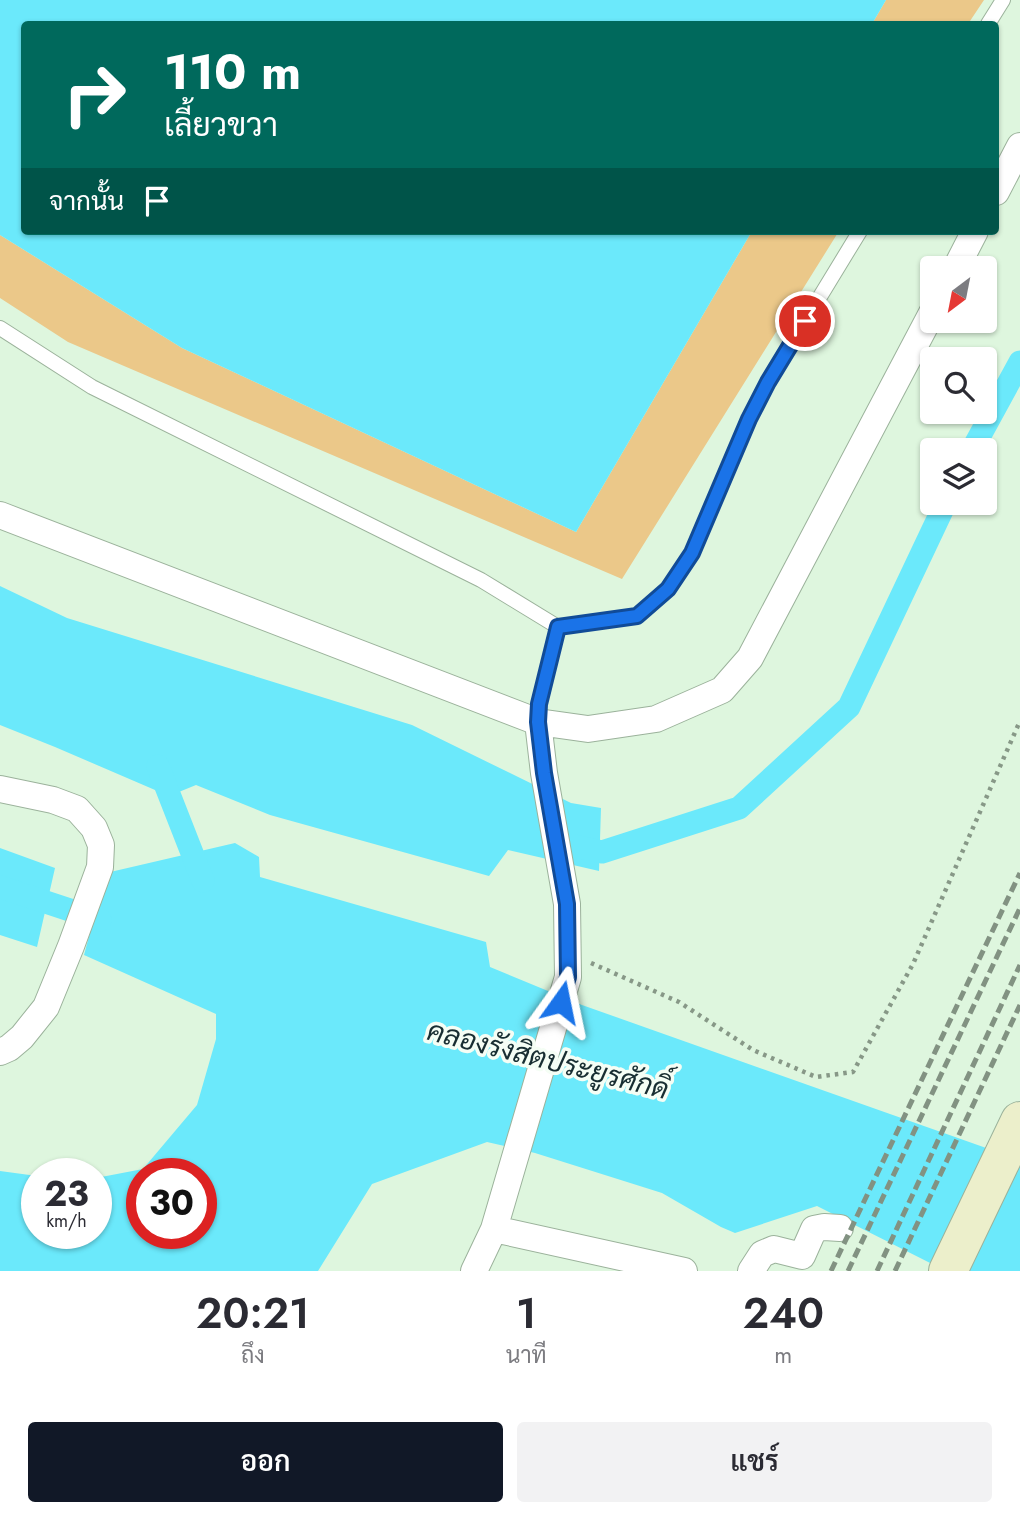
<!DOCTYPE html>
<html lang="th">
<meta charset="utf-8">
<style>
body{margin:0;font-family:Jost,Sarabun,sans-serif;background:#f2f2f3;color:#2b2b33;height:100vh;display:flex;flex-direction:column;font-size:26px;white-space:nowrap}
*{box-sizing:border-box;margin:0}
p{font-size:23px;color:#7c7c81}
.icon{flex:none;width:38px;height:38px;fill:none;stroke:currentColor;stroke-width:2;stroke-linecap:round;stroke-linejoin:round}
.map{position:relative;height:1271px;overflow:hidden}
.side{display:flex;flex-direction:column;background:#fff;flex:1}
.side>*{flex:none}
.hud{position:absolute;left:21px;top:21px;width:978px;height:214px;border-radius:7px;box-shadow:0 2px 5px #0004;background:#00695c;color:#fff;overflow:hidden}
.needle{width:46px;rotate:212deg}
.fabs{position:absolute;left:920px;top:256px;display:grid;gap:14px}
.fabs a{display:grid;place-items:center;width:77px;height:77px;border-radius:7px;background:#fff;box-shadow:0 2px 5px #0004;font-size:35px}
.speed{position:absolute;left:21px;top:1158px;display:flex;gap:14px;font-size:35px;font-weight:700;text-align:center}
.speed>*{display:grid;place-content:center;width:91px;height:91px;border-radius:50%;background:#fff;box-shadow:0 2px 5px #0004;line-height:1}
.speed small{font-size:18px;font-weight:400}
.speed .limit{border:10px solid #d22;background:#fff;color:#111}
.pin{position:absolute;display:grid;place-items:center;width:60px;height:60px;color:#fff;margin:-30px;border:4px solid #fff;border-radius:50%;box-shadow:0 2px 7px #0007}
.me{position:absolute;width:77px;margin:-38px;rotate:12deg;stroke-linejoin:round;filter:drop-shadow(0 0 5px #0008)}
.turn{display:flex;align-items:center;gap:24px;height:147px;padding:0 28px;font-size:32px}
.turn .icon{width:91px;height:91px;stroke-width:2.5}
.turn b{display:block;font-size:49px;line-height:60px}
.then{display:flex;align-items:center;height:66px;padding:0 28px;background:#0003;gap:14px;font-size:26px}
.eta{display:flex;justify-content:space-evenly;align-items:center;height:119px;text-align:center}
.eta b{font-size:42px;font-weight:600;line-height:49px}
.cta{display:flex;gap:14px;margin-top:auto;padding:14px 28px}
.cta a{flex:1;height:80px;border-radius:7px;background:#111827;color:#fff;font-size:28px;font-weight:600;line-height:80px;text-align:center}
.cta a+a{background:#f2f2f3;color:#2b2b33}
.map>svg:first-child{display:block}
.green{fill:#ebc889}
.water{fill:#6be9fb;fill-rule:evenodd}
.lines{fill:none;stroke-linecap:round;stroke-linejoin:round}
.canal{stroke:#6be9fb;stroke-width:23}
.service-casing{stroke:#9bb29b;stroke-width:16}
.minor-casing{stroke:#9bb29b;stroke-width:28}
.secondary-casing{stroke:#9bb29b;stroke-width:40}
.path{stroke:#879887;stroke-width:4.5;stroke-dasharray:3.5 5;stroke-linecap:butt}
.service{stroke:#fff;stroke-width:14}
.minor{stroke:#fff;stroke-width:26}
.secondary{stroke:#ecefcb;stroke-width:38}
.rail{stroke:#829282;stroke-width:5;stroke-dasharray:10 5;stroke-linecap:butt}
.route-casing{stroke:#114b97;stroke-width:18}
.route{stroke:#1a73e8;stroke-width:12}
.labels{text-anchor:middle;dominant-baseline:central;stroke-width:7;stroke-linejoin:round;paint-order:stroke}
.water-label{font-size:28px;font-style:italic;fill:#182e32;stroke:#f5fef5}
</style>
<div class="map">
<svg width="1020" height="1271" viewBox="0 0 1020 1271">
<rect width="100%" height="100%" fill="#def6de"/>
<path class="green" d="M886,0H984L968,24H872Z
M752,231H839L622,579L68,342L0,298V235L182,348L576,532Z"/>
<path class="water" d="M0,0H886L872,24H24V231H752L576,532L182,348L0,235Z
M0,586L67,618L412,725L571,803L601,808L599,871L508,850L489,876L270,815L196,785L169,796L55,747L0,725Z
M235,843L259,857L260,877L486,942L490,967L582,1005L1020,1160V1271H946L817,1206L735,1233L721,1227L662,1193L535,1153L487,1142L372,1184L318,1271H0V1171L37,1176V1234H96V1178L143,1169L197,1105L216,1039V1014L84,955L106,873ZM142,1174H201V1234H142Z
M0,848L55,868L37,947L0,935Z"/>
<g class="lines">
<path class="canal" d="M972,450L1020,362
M158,766L203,881
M570,845L602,852L739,808L849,707L946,502
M0,887L100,920"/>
<g class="service-casing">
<path id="service" d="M988,24L1003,0
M0,328L92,387L481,580L558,627
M538,722L539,703L558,627L637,616L668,589L692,553L749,419L768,382L860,231"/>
</g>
<g class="minor-casing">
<path id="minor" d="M996,192L1020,146
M956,268L975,231
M0,515L538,722L588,729L656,719L722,690L750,658L933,311
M0,789L53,800L77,809L94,828L101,845L100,867L71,946L46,1007L22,1037L9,1048L0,1052
M494,1229L684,1271
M474,1271L494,1229L568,977L567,904L544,773L538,722
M751,1271L762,1254L774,1249L802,1256L814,1229L824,1227L840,1228"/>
</g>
<g class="secondary-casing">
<path id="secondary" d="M948,1271L1020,1121"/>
</g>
<path class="path" d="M591,963L679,1002L753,1050L816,1077L853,1072L913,964L1020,721"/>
<use href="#service" class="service"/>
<use href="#minor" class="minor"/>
<use href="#secondary" class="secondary"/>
<path class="rail" d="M831,1271L1020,873
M848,1271L1020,908
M877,1271L1020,965
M895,1271L1020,1005"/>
</g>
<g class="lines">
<g class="route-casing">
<path id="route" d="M561,1002L568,977L567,904L544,773L538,722L539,704L558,627L637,616L668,589L692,553L749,419L768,382L805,321"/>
</g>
<use href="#route" class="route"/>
</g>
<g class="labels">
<g class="water-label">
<text transform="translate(548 1060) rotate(14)">คลองรังสิตประยูรศักดิ์</text>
</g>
</g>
</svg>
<div class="fabs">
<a><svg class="needle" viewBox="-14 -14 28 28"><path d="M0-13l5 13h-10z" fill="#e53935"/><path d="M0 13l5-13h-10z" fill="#7c7c81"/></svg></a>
<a><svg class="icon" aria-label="search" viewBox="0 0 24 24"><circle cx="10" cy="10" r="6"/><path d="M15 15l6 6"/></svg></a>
<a><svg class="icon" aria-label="layers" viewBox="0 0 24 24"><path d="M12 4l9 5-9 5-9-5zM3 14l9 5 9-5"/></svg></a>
</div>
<div class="speed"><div>23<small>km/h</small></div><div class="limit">30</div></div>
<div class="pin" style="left:805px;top:321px;background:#d93025"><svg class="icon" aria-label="arrive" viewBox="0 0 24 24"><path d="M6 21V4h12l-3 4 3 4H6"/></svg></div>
<svg class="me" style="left:561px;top:1002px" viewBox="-20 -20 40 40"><path d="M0-17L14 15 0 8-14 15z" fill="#1a73e8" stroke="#fff" stroke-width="4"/></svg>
<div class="hud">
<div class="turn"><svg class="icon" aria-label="right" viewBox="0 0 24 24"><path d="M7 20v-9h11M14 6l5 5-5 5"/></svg><div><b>110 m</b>เลี้ยวขวา</div></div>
<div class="then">จากนั้น<svg class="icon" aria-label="arrive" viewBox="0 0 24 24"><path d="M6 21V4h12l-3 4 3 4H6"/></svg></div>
</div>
</div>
<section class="side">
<div class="eta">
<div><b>20:21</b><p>ถึง</p></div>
<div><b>1</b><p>นาที</p></div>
<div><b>240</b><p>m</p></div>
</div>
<div class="cta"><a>ออก</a><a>แชร์</a></div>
</section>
